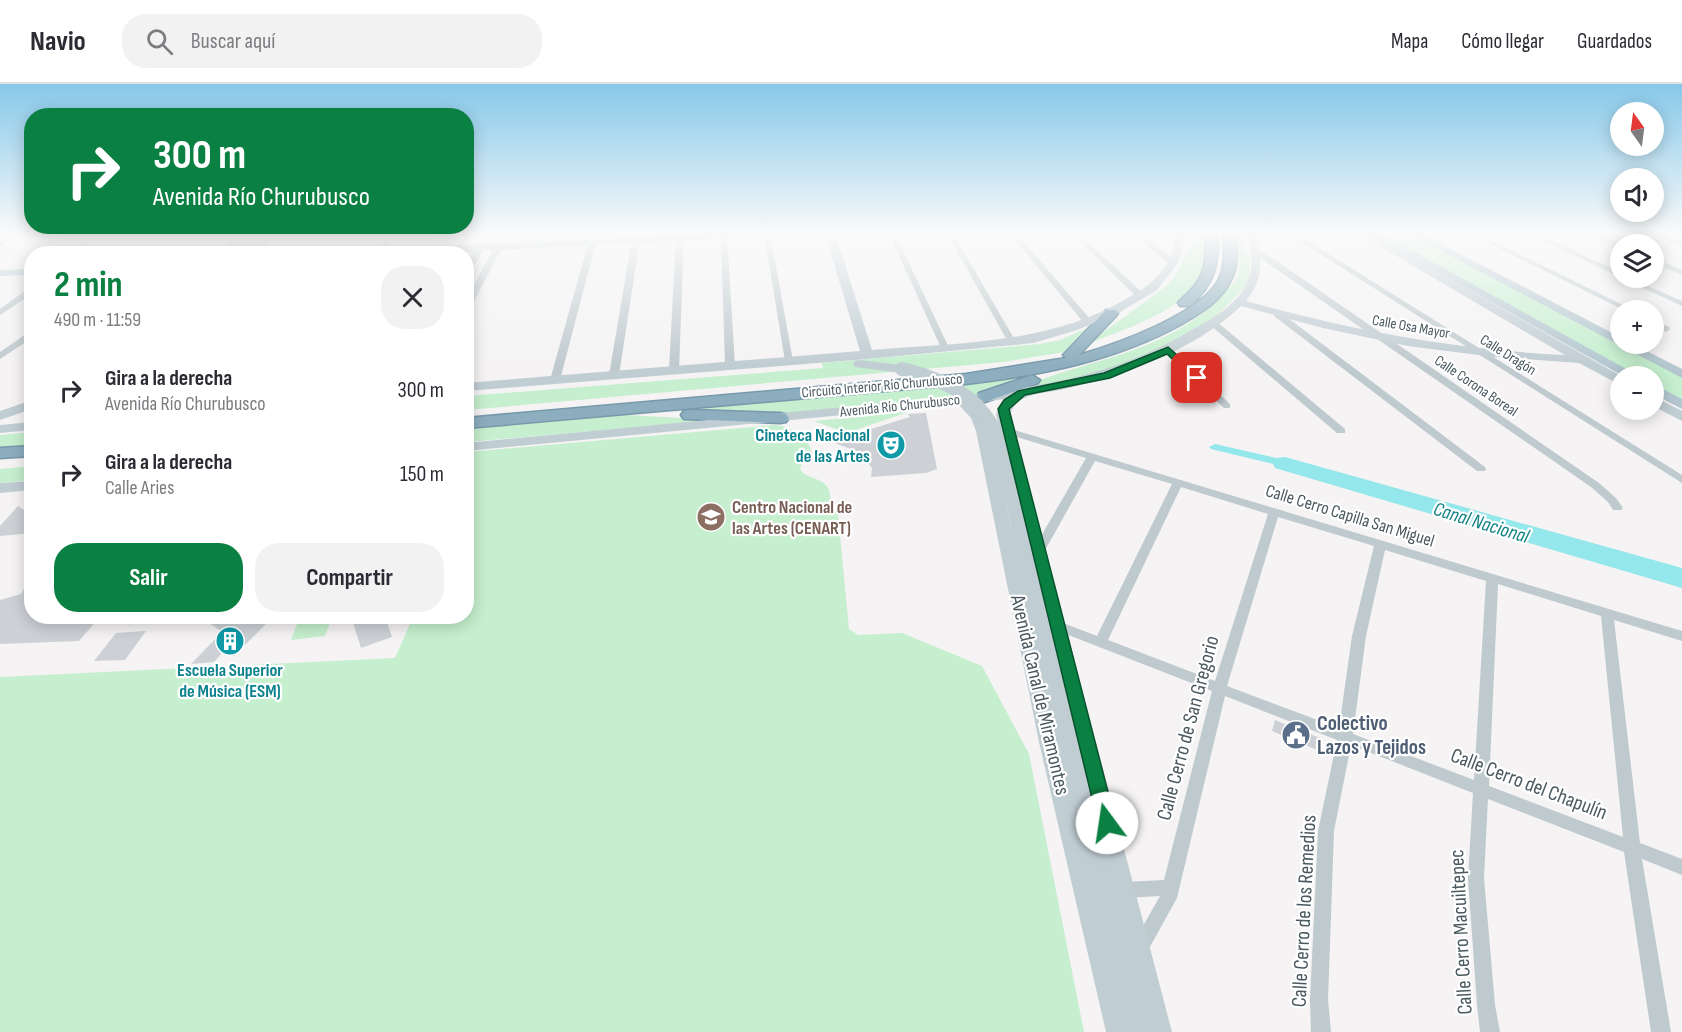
<!DOCTYPE html>
<html lang="es">
<meta charset="utf-8">
<style>
body{margin:0;font-family:"Sofia Sans Condensed",sans-serif;background:#f2f2f3;color:#2b2b33;height:100vh;display:flex;flex-direction:column;font-size:22px;white-space:nowrap}
*{box-sizing:border-box;margin:0}
p{font-size:20px;color:#7c7c81}
.icon{flex:none;width:33px;height:33px;fill:none;stroke:currentColor;stroke-width:2;stroke-linecap:round;stroke-linejoin:round}
.map{position:relative;flex:1;overflow:hidden}
.sheet{position:absolute;left:24px;top:162px;width:450px;height:378px;display:flex;flex-direction:column;background:#fff;border-radius:24px;box-shadow:0 3px 15px #0003}
.sheet>*{flex:none}
.hud{position:absolute;left:24px;top:24px;width:450px;height:126px;border-radius:24px;box-shadow:0 3px 15px #0003;background:#0b8043;color:#fff;overflow:hidden}
.needle{width:39px;rotate:346deg}
.tools{position:absolute;left:1610px;top:18px;display:grid;gap:12px}
.tools a{display:grid;place-items:center;width:54px;height:54px;border-radius:50%;background:#fff;box-shadow:0 3px 15px #0003;font-size:30px}
.pin{position:absolute;display:grid;place-items:center;width:51px;height:51px;color:#fff;margin:-26px;border-radius:12px;box-shadow:0 3px 9px #0006}
.me{position:absolute;width:66px;margin:-33px;rotate:346deg;stroke-linejoin:round;filter:drop-shadow(0 0 4px #0008)}
.turn{display:flex;align-items:center;gap:21px;height:126px;padding:0 30px;font-size:27px}
.turn .icon{width:78px;height:78px;stroke-width:2.5}
.turn b{display:block;font-size:42px;line-height:51px}
.round{display:grid;place-items:center;flex:none;width:63px;height:63px;border-radius:24px;background:#f2f2f3}
.summary{display:flex;align-items:center;justify-content:space-between;height:102px;padding:0 30px}
h1{font-size:36px;font-weight:700;line-height:45px;color:#0b8043}
.cta{display:flex;gap:12px;margin-top:auto;padding:12px 30px}
.cta a{flex:1;height:69px;border-radius:24px;background:#0b8043;color:#fff;font-size:24px;font-weight:700;line-height:69px;text-align:center}
.cta a+a{background:#f2f2f3;color:#2b2b33}
ul{padding:0;list-style:none}
li{display:flex;align-items:center;gap:18px;height:84px;padding:0 30px}
li div{flex:1}
li b{display:block;font-size:22px}
li em{font-style:normal}
header{display:flex;align-items:center;gap:36px;box-sizing:border-box;height:84px;padding:0 30px;background:#fff;border-bottom:2px solid #e1e1e2}
header strong{font-size:28px}
nav{display:flex;gap:33px;margin-inline-start:auto;font-size:21px}
.search{width:420px;height:54px;background:#f2f2f3;display:flex;align-items:center;gap:15px;box-sizing:border-box;padding:0 21px;border-radius:24px;color:#7c7c81;font-size:22px}
.map>svg:first-child{display:block}
.green{fill:#c5efce}
.lines{fill:none;stroke-linecap:round;stroke-linejoin:round}
.canal{fill:#94e7ea;fill-rule:evenodd}
.building{fill:#cdd1d5}
.highway-casing{stroke:#7899ab;stroke-width:3}
.street{fill:#bfcace;fill-rule:evenodd}
.secondary{fill:#c0cdd3;fill-rule:evenodd}
.primary{fill:#b4c7d0;fill-rule:evenodd}
.highway{fill:#8daebf;fill-rule:evenodd}
.secondary-bridge-far1{stroke:#c0cdd3;stroke-width:14}
.secondary-bridge{stroke:#c0cdd3;stroke-width:18}
.route{fill:#0b8043;stroke:#07532c;stroke-width:1.5}
.labels{text-anchor:middle;dominant-baseline:central;stroke-width:4.5;stroke-linejoin:round;paint-order:stroke}
.far-street-label{font-size:15px;fill:#4b5a60;stroke:#fff}
.culture-label{font-size:18px;font-weight:bold;fill:#0d838f;stroke:#fff;text-anchor:end}
.education-label{font-size:18px;font-weight:bold;fill:#785e54;stroke:#fff;text-anchor:start}
.street-label{font-size:18px;fill:#4b5a60;stroke:#fff}
.water-label{font-size:20px;font-style:italic;fill:#128285;stroke:#fff}
.near-street-label{font-size:21px;fill:#4b5a60;stroke:#fff}
.near-service-label{font-size:21px;font-weight:bold;fill:#4e5e75;stroke:#fff;text-anchor:start}
</style>
<header>
<strong>Navio</strong>
<div class="search"><svg class="icon" aria-label="search" viewBox="0 0 24 24"><circle cx="10" cy="10" r="6"/><path d="M15 15l6 6"/></svg>Buscar aquí</div>
<nav><a>Mapa</a><a>Cómo llegar</a><a>Guardados</a></nav>
</header>
<div class="map">
<svg width="1682" height="948" viewBox="0 0 1682 948">
<rect width="100%" height="100%" fill="#f5f3f3"/>
<path class="green" d="M250,149H272L249,168L227,169Z
M1197,149H1203C1205,163 1208,177 1202,191C1187,226 1120,247 1087,260L1164,204L1174,194Z
M1236,149H1241L1243,165L1250,174C1249,181 1251,191 1248,197C1247,202 1240,207 1237,211C1192,266 1080,297 1012,307C1030,300 1049,292 1067,287C1123,270 1186,254 1225,208C1228,204 1235,199 1237,194C1242,181 1237,163 1236,149Z
M1379,149H1409L1682,293V317L1653,301V292H1638Z
M1087,244L1064,268L1003,278L467,326V312L823,284L822,279L1040,260L1060,256Z
M1030,293L980,310L786,329L662,327L865,310Z
M908,328L847,349L814,337Z
M625,331L720,336L467,358V345Z
M775,341C791,343 808,351 812,369L803,375L800,385C807,396 822,393 828,404C833,415 827,416 838,430L849,545L858,551L902,549L982,582L1029,670L1084,948H0V593L395,574L413,533L466,532L467,368Z
M31,348V362L0,364V351Z
M31,382V396L0,399V385Z
M332,533L325,552L291,556L299,535Z"/>
<g class="lines">
<path class="canal" d="M1215,360L1276,374L1285,373L1682,484V494L1498,441L1682,494V504L1275,384L1273,380L1211,365L1209,363Z"/>
</g>
<path class="building" d="M926,329L937,385L926,389L871,393L872,384L859,368L821,354L839,350L848,352L910,333L908,330Z
M18,422L32,432V449L0,452V442Z
M32,491V532H86L83,536H97L79,557L0,560V516L21,510Z
M199,532H274L234,572L222,569L214,578L191,580L222,548Z
M351,532H385L392,553L361,564Z
M146,547L125,576L94,577L116,549Z
M1275,636L1320,654L1317,666L1272,647Z"/>
<g class="lines">
<g class="highway-casing">
<path id="highway" d="M1205,149H1217C1220,181 1214,200 1190,222H1180L1178,219C1183,213 1190,208 1195,201C1207,187 1206,167 1205,149Z
M1223,149H1235C1236,164 1239,180 1232,194C1223,216 1202,228 1182,240C1115,277 1042,291 966,300L466,344V334L966,290L1066,274L1063,271L1066,268L1106,226H1116L1118,229L1116,232L1079,271C1116,260 1202,230 1219,195C1226,180 1224,164 1223,149Z
M1032,291L1040,296L1038,299L985,318L977,313L979,309Z
M690,326L780,329L786,330L789,334L786,338L780,339L684,335L681,331L684,327Z
M32,362V372L0,374V364Z"/>
</g>
<path class="street" d="M14,149H22L0,163V158Z
M96,149H103L76,170H68Z
M391,149H397L382,170H376L375,168Z
M465,149H471L463,166H457L456,164Z
M540,149H546L543,160L539,162L535,160Z
M724,149L727,151L735,282L730,285L725,282L721,151Z
M764,149H770L793,277L789,280L785,277Z
M889,149H895L949,264L948,266L941,264Z
M947,149H953L1016,258L1015,260L1008,258Z
M1009,149H1016L1091,236V240H1085Z
M1071,149H1078L1144,210V214H1138Z
M1133,149H1140L1176,177V181H1170Z
M1287,149H1295L1682,391V399Z
M1468,149H1476L1633,226H1624Z
M1527,149H1535L1620,188V193Z
M1588,149H1596L1623,160H1620V164H1617Z
M680,151L684,153L679,286L674,289L669,286L676,153Z
M636,153L640,155L619,291L614,294L609,291L632,155Z
M589,156L596,158L560,296L558,298H552L550,296Z
M496,160L503,162L470,225L466,227V216Z
M478,161L485,163L470,190L466,192V182Z
M1253,165H1259L1599,399L1616,414L1623,424L1621,426H1613L1608,418L1591,403L1253,169Z
M1653,174L1682,186V191L1653,179Z
M1621,194H1630L1682,217V222Z
M29,204H32V210L0,231V225Z
M1274,228H1280L1485,383L1486,385L1485,387H1477L1274,232Z
M1653,236L1669,243L1670,245L1666,248L1653,241Z
M1210,237H1216L1345,345V349H1337L1210,241Z
M29,248H32V254L0,275V268Z
M1168,263L1171,264L1230,320V324H1224L1165,268L1164,266Z
M1008,344L1682,547V557L1614,536L1640,759L1682,775V791L1642,775L1671,948H1651L1624,768L1488,715L1484,794L1495,921L1500,948H1480L1477,921L1468,794L1473,709L1351,661L1334,747L1328,916L1331,948H1311L1310,916L1318,747L1337,656L1225,612L1177,814L1146,870L1140,873L1134,870L1131,864L1134,858L1160,812L1124,814L1118,812L1115,806L1118,800L1124,798L1164,796L1212,607L1053,545L1051,542L1053,539L1058,537L1097,552L1172,400L1095,377L1044,468L1042,471H1034L1032,468L1086,374L1004,349V345ZM1181,403L1268,430L1215,597L1108,556ZM1278,433L1374,462L1352,552L1339,644L1227,602ZM1385,466L1486,497L1474,696L1353,650L1366,552ZM1498,500L1601,532L1623,753L1489,702Z"/>
<path class="secondary" d="M240,149H251L228,170H216Z
M269,149H280L257,170H246Z
M825,149H835L872,266C958,259 1050,260 1126,215C1142,206 1157,196 1167,180C1172,171 1174,158 1176,149H1186L1178,179L1157,206L1115,231L1077,246L1033,259L867,275L466,307V299L860,267Z
M1247,149H1257C1262,175 1264,195 1246,217C1350,246 1456,266 1565,271L1357,149H1369L1621,292L1620,301L1579,279L1494,273L1408,262L1323,244L1241,222C1194,267 1122,292 1060,306C1040,310 1018,309 1010,330L1172,948H1106L1039,658L976,347L971,334L958,320L466,367V359L960,312C1048,302 1115,291 1192,246C1214,234 1240,219 1249,194C1254,180 1250,164 1247,149ZM1004,315L996,330L1029,458L1023,457L1015,461L990,347L984,333L971,319Z
M1651,149H1664L1682,156V163Z
M859,276L902,281L908,285L902,289L855,283L853,280L855,277Z
M1653,312L1682,327V337L1653,322Z
M32,316V325L0,336V327Z
M32,338V346L0,349V341Z
M32,397V406L0,409V399Z"/>
<path class="primary" d="M713,149H779L774,152L419,170H337L342,167Z
M1368,149H1380L1639,292H1623Z
M1407,149H1420L1620,253V260H1633L1682,285V294Z
M32,185V191L0,192V186Z
M1653,300L1682,315V325L1653,310Z"/>
<use href="#highway" class="highway"/>
<path class="secondary-bridge-far1" d="M902,285C942,295 977,310 996,349L1020,449"/>
<path class="secondary-bridge" d="M1019,447L1023,462"/>
</g>
<linearGradient id="sky" x2="0" y2="1"><stop stop-color="#86c8e9"/><stop offset="0.53" stop-color="#fafafa"/><stop offset="1" stop-color="#fafafa" stop-opacity="0"/></linearGradient>
<rect width="1682" height="282" fill="url(#sky)"/>
<path class="route" d="M1168,263L1201,292V296H1194L1167,270L1110,294L1025,311L1009,325L1116,739L1113,745L1107,747L1101,745L1098,739L998,325L1004,316L1018,307L1104,289Z"/>
<defs>
<g id="theatre-disc" transform="scale(1.5)"><circle r="9.5" fill="#0f9aa8" stroke="#fff"/><path d="M-5-5.5Q0-4 5-5.5V0Q5 5 0 6Q-5 5-5 0ZM-3.3-2.5H-1v1.5H-3.3ZM1-2.5H3.3v1.5H1ZM-2.8 1Q0 5.5 2.8 1Z" fill="#fff"/></g>
<g id="university-disc" transform="scale(1.5)"><circle r="9.5" fill="#8d6e63" stroke="#fff"/><path d="M0-5L7-2L0 1L-7-2ZM-4 1L0 2.5L4 1V4Q0 6-4 4Z" fill="#fff"/></g>
<g id="building-disc" transform="scale(1.5)"><circle r="9.5" fill="#0f9aa8" stroke="#fff"/><path d="M-4-6H4V6H1V3H-1V6H-4ZM-2.5-4.3h1.7v1.8h-1.7ZM.8-4.3h1.7v1.8H.8ZM-2.5-1h1.7V.8h-1.7ZM.8-1h1.7V.8H.8Z" fill="#fff"/></g>
<g id="civic-disc" transform="scale(1.5)"><circle r="9.5" fill="#5c6f8a" stroke="#fff"/><path d="M-.6-6.5H3V-4.5H.6V-3L4-1V1h2V6H-6V1h2V-1L-.6-3ZM-1.2 2.5V6h2.4V2.5Z" fill="#fff"/></g>
</defs>
<g fill-rule="evenodd">
<use href="#theatre-disc" x="891" y="361"/>
<use href="#university-disc" x="711" y="433"/>
<use href="#building-disc" x="230" y="557"/>
<use href="#civic-disc" x="1296" y="651"/>
</g>
<g class="labels">
<g class="far-street-label">
<text transform="translate(1411 243) rotate(10)">Calle Osa Mayor</text>
<text transform="translate(1508 271) rotate(32)">Calle Dragón</text>
<text transform="translate(882 302) rotate(-5)">Circuito Interior Río Churubusco</text>
<text transform="translate(1476 302) rotate(34)">Calle Corona Boreal</text>
<text transform="translate(900 322) rotate(-6)">Avenida Río Churubusco</text>
</g>
<g class="culture-label">
<text x="870" y="351">Cineteca Nacional<tspan x="870" dy="21">de las Artes</tspan></text>
<text x="230" y="586" text-anchor="middle">Escuela Superior<tspan x="230" dy="21">de Música (ESM)</tspan></text>
</g>
<g class="education-label">
<text x="732" y="423">Centro Nacional de<tspan x="732" dy="21">las Artes (CENART)</tspan></text>
</g>
<g class="street-label">
<text transform="translate(1350 432) rotate(17)">Calle Cerro Capilla San Miguel</text>
</g>
<g class="water-label">
<text transform="translate(1481 439) rotate(17)">Canal Nacional</text>
</g>
<g class="near-street-label">
<text transform="translate(1040 611) rotate(77)">Avenida Canal de Miramontes</text>
<text transform="translate(1188 644) rotate(-75)">Calle Cerro de San Gregorio</text>
<text transform="translate(1529 700) rotate(21)">Calle Cerro del Chapulín</text>
<text transform="translate(1304 827) rotate(-87)">Calle Cerro de los Remedios</text>
<text transform="translate(1461 848) rotate(-93)">Calle Cerro Macuiltepec</text>
</g>
<g class="near-service-label">
<text x="1317" y="639">Colectivo<tspan x="1317" dy="24">Lazos y Tejidos</tspan></text>
</g>
</g>
</svg>
<div class="tools">
<a><svg class="needle" viewBox="-14 -14 28 28"><path d="M0-13l5 13h-10z" fill="#e53935"/><path d="M0 13l5-13h-10z" fill="#7c7c81"/></svg></a>
<a><svg class="icon" aria-label="sound" viewBox="0 0 24 24"><path d="M4 9h4l5-4v14l-5-4H4zM17 9q2 3 0 6"/></svg></a>
<a><svg class="icon" aria-label="layers" viewBox="0 0 24 24"><path d="M12 4l9 5-9 5-9-5zM3 14l9 5 9-5"/></svg></a>
<a>+</a>
<a>−</a>
</div>
<div class="pin" style="left:1197px;top:294px;background:#d93025"><svg class="icon" aria-label="arrive" viewBox="0 0 24 24"><path d="M6 21V4h12l-3 4 3 4H6"/></svg></div>
<svg class="me" style="left:1107px;top:739px" viewBox="-20 -20 40 40"><circle r="19" fill="#fff"/><path d="M0-13L10 11 0 6-10 11z" fill="#0b8043"/></svg>
<div class="hud">
<div class="turn"><svg class="icon" aria-label="right" viewBox="0 0 24 24"><path d="M7 20v-9h11M14 6l5 5-5 5"/></svg><div><b>300 m</b>Avenida Río Churubusco</div></div>
</div>
<section class="sheet">
<div class="summary"><div><h1>2 min</h1><p>490 m · 11:59</p></div><a class="round"><svg class="icon" aria-label="close" viewBox="0 0 24 24"><path d="M6 6l12 12M18 6L6 18"/></svg></a></div>
<ul>
<li><svg class="icon" aria-label="right" viewBox="0 0 24 24"><path d="M7 20v-9h11M14 6l5 5-5 5"/></svg><div><b>Gira a la derecha</b><p>Avenida Río Churubusco</p></div><em>300 m</em></li>
<li><svg class="icon" aria-label="right" viewBox="0 0 24 24"><path d="M7 20v-9h11M14 6l5 5-5 5"/></svg><div><b>Gira a la derecha</b><p>Calle Aries</p></div><em>150 m</em></li>
</ul>
<div class="cta"><a>Salir</a><a>Compartir</a></div>
</section>
</div>
